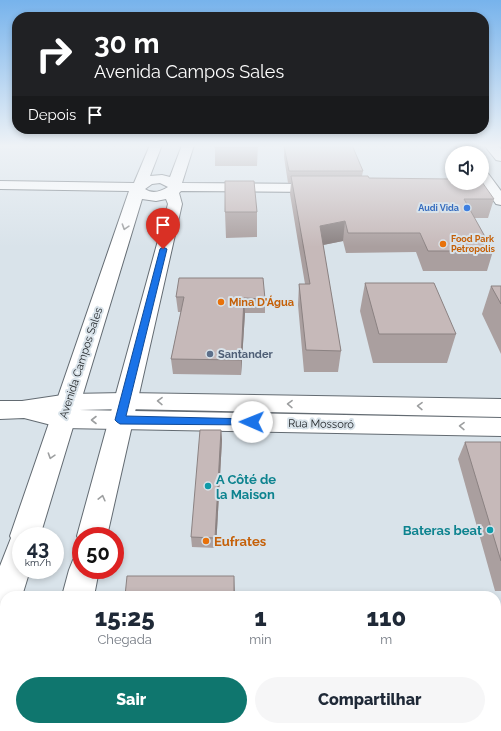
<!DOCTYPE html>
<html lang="pt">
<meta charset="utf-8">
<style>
body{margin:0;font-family:Raleway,sans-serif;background:#f6f6f7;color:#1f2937;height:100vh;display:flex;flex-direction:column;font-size:15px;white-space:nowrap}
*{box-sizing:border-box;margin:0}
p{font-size:13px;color:#747a83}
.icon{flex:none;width:22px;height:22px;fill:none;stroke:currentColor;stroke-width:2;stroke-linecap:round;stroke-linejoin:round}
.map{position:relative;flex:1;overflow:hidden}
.side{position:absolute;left:0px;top:591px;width:501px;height:140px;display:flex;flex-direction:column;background:#fff;border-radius:16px 16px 0 0;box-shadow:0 2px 6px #0003}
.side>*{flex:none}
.top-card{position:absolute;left:12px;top:12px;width:477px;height:122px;border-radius:16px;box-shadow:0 2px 6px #0003;background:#202124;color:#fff;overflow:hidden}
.fabs{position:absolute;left:445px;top:146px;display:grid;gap:8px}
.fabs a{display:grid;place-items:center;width:44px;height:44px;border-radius:50%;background:#fff;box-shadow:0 2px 6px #0003;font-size:20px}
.speed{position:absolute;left:12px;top:527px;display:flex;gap:8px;font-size:20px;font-weight:700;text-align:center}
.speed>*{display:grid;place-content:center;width:52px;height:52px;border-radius:50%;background:#fff;box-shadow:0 2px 6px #0003;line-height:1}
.speed small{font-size:10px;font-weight:400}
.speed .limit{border:6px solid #d22;background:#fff;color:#111}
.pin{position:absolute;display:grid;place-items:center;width:34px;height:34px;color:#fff;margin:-41px -17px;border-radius:50% 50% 50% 0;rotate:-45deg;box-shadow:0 0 4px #0007}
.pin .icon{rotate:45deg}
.me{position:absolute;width:44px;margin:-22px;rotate:271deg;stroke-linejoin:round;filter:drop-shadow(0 0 3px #0008)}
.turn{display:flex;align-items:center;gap:14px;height:84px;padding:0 16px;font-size:18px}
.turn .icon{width:52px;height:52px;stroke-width:2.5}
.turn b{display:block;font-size:28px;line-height:34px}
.then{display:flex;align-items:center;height:38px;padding:0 16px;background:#0003;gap:8px;font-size:15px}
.eta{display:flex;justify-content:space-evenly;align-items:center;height:68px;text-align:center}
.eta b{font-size:24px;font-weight:800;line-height:28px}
.cta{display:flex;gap:8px;margin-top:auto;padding:8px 16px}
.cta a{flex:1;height:46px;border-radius:24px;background:#0f766e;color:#fff;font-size:16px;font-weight:800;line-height:46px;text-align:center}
.cta a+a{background:#f6f6f7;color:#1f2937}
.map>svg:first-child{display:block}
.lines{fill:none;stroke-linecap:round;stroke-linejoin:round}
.minor-casing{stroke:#636b72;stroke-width:2}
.major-casing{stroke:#636b72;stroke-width:2}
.minor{fill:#fff;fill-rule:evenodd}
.major{fill:#fff;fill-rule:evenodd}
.wall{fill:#aa9f9f}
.shaded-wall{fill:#8b8282}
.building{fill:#c6b9b9;stroke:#8b8282}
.oneway{stroke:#9d9fa0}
.route{fill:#1a73e8;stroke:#114b97}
.shop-dot{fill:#3f7fe0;stroke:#d9e3ea;stroke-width:1.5}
.food-dot{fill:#e8710a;stroke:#d9e3ea;stroke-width:1.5}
.service-dot{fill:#5c6f8a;stroke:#d9e3ea;stroke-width:1.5}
.culture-dot{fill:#0f9aa8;stroke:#d9e3ea;stroke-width:1.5}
.labels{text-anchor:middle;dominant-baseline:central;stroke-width:4;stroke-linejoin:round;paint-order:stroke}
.far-shop-label{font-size:9px;font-weight:bold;fill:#366cbe;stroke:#d9e3ea;text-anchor:end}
.far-food-label{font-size:9px;font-weight:bold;fill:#c56008;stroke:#d9e3ea;text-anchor:start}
.food-label{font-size:11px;font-weight:bold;fill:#c56008;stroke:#d9e3ea;text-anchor:start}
.service-label{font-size:11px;font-weight:bold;fill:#4e5e75;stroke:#d9e3ea;text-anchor:start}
.street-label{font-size:11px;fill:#25292c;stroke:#d9e3ea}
.near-culture-label{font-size:13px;font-weight:bold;fill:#0d838f;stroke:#d9e3ea;text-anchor:start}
.near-food-label{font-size:13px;font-weight:bold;fill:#c56008;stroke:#d9e3ea;text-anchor:start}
</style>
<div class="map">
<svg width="501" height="731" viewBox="0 0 501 731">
<rect width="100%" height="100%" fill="#d9e3ea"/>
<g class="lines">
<g class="minor-casing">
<path id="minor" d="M150,145H162L150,176L162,175L170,177L182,145H194L182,183L320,184L325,185L327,188L325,191L320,192L181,191L179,193L182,204L107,536H81V544L77,536L168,204L166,199L156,201L142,199L40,536H21V570H30L22,596H5V627L0,629V566L11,538L10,536L129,191L0,189V181L134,183ZM160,183L168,187C160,192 152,194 145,189L152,184Z
M81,557V570H99L94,596H62L69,570L73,560Z
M496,702H501V731H481L479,726H496Z
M0,703H5V726H22L20,731H0Z
M28,726H66L65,731H27Z"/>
</g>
<g class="major-casing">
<path id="major" d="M455,145H467L473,153H461Z
M484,145H497L501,149V161L496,160Z
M482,171L487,172L501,191V205L496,204L481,183H482Z
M125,393L501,399V417L125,409L79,410L501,418V436L63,428L24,418L0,419V401H22L69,394Z"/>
</g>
<use href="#minor" class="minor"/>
<use href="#major" class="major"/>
</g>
<path class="wall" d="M215,145H258L257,166H215Z
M297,145H352L363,171L362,176L369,178L494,199L488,218H474L493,251L487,271H423L416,252L346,253L343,241L323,245L341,351L338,372H304L298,305L299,284H305L290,194L291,183H288L284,157V146H297Z
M225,212H257V237L226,238Z
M365,283L456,334L447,363H373L360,311Z
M491,286H501V354L482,314Z
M176,297L265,299V313H245L241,375L173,374L171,359L181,312H178Z
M221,430L222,440L216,548L192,547L191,537Z
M465,442H501V591H495L458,459Z"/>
<path class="shaded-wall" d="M345,221L343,241L318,246L320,226Z
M244,298L245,313L241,375V360Z
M221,430L222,440L216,548L215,538Z
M234,576L235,596H234Z"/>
<path class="building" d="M215,145H258V147H214Z
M298,145H352L363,171H289L284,146H298Z
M291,176H368L369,178L452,179V183H482V182L494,199H464L493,251H428L420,233H348L345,221L320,226L341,351L306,350L299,284H310Z
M225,181H254L257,212H225Z
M179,278H263L265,299L244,298L241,360L171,359L184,297H176Z
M365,283H434L456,334H379Z
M491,286H501V304Z
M200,430H221L215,538L191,537Z
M465,442H501V561Z
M127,576H234V596H125Z"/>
<defs><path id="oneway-chevron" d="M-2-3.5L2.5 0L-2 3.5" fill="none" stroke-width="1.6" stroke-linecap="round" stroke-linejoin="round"/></defs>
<g class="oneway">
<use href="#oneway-chevron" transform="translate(125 227) rotate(108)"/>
<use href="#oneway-chevron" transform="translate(160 401) rotate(-179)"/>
<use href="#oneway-chevron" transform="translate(290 404) rotate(-179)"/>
<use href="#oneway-chevron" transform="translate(420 406) rotate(-179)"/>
<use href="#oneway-chevron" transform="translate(94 420) rotate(-180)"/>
<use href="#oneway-chevron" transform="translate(462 426) rotate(-179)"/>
<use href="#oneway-chevron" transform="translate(51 456) rotate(108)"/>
<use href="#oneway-chevron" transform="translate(102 498) rotate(-76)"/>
</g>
<linearGradient id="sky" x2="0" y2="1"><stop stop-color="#77b3ec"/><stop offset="0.59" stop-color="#eef2f6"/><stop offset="1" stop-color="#eef2f6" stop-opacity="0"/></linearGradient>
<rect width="501" height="247" fill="url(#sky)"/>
<path class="route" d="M163,247L167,249L126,416L252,419L256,420L257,422L256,425L120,424L117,422L115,420L160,249Z"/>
<circle class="shop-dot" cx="467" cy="208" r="4"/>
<g class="food-dot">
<circle cx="443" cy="244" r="4"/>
<circle cx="221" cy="302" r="4"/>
<circle cx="206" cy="541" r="4"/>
</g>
<circle class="service-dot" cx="210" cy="354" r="4"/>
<g class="culture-dot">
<circle cx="208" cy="486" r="4"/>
<circle cx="490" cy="530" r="4"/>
</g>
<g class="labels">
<g class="far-shop-label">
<text x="459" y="208">Audi Vida</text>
</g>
<g class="far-food-label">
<text x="451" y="239">Food Park<tspan x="451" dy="10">Petropolis</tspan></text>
</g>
<g class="food-label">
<text x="229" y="302">Mina D'Água</text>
</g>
<g class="service-label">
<text x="218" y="354">Santander</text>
</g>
<g class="street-label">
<text transform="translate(81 363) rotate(-72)">Avenida Campos Sales</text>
<text transform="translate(321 424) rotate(1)">Rua Mossoró</text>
</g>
<g class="near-culture-label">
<text x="216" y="479">A Côté de<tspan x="216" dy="15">la Maison</tspan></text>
<text x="482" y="530" text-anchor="end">Bateras beat</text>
</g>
<g class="near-food-label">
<text x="214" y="541">Eufrates</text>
</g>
</g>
</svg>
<div class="fabs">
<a><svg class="icon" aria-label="sound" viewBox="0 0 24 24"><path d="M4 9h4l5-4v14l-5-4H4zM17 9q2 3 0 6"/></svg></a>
</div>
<div class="speed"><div>43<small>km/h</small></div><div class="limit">50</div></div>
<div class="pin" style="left:163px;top:249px;background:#d93025"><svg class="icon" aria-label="arrive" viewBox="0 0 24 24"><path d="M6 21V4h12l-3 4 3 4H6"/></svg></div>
<svg class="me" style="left:252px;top:422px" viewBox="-20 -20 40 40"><circle r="19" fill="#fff"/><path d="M0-13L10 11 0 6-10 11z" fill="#1a73e8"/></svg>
<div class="top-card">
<div class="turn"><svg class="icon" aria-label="right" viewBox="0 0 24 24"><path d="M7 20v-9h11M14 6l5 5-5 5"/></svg><div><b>30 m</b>Avenida Campos Sales</div></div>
<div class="then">Depois<svg class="icon" aria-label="arrive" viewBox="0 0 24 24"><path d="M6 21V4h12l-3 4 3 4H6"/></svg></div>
</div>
<section class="side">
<div class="eta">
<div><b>15:25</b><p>Chegada</p></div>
<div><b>1</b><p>min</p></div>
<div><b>110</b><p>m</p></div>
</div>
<div class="cta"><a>Sair</a><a>Compartilhar</a></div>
</section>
</div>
